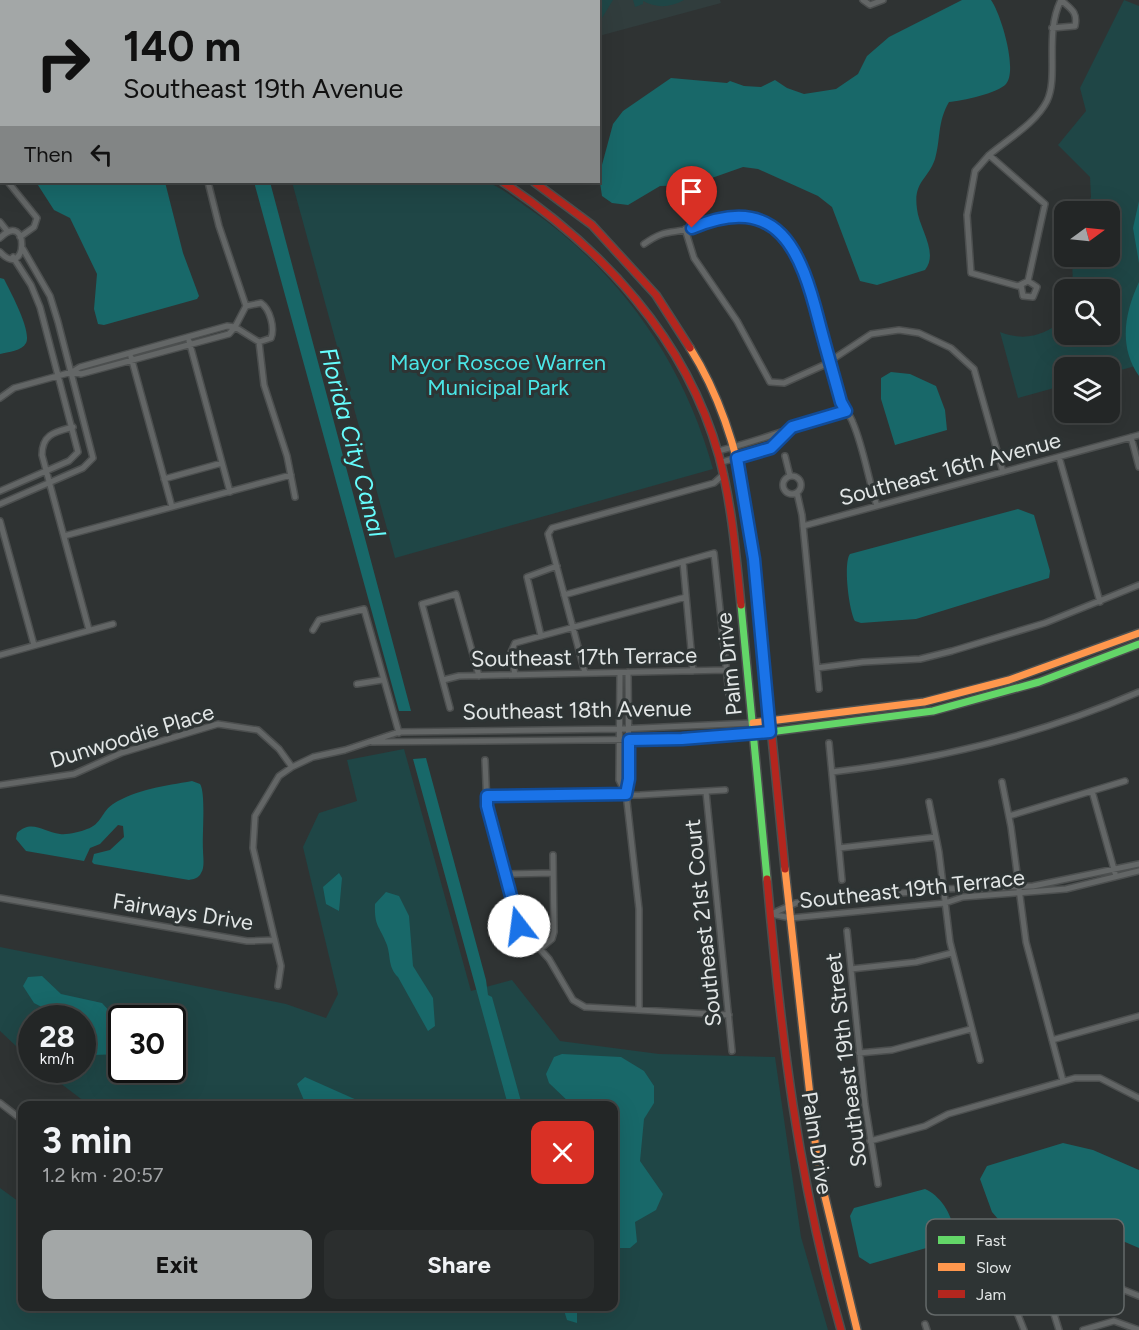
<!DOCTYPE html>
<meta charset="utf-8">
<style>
body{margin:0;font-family:Figtree,sans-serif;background:#2b2e2e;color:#f1f3f6;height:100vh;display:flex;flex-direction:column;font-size:22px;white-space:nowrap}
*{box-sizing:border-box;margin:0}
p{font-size:20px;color:#a3a5a7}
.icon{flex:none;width:33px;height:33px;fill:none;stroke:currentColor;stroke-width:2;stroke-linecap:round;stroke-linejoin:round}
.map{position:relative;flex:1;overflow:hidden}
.details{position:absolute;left:18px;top:1101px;width:600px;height:210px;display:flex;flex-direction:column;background:#232626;border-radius:12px;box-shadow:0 6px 24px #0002,0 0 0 2px #404343}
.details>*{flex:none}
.banner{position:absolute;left:0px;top:0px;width:600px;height:183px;box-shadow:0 6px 24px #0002,0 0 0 2px #404343;background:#a3a7a7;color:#111;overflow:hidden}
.needle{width:39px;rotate:75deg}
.buttons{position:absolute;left:1054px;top:201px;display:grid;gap:12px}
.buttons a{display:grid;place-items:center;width:66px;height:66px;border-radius:12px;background:#232626;box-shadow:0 6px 24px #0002,0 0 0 2px #404343;font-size:30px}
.speed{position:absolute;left:18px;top:1005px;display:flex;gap:12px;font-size:30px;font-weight:700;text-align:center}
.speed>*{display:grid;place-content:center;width:78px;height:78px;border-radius:50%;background:#232626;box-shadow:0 6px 24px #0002,0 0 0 2px #404343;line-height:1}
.speed small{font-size:15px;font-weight:400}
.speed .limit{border:3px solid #111;border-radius:9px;background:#fff;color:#111}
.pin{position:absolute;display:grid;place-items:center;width:51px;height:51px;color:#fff;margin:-62px -26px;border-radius:50% 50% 50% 0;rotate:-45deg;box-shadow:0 0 6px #0007}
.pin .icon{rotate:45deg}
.me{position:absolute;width:66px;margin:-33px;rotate:345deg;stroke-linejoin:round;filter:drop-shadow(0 0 4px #0008)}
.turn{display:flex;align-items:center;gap:21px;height:126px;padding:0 24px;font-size:27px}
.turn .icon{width:78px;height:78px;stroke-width:2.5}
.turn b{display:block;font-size:42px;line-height:51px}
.then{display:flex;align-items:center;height:57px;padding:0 24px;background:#0003;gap:12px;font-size:22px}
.round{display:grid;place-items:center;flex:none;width:63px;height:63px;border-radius:12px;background:#2b2e2e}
.summary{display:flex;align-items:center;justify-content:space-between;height:102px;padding:0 24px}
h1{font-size:36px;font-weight:700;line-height:45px}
.button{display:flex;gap:12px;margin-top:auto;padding:12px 24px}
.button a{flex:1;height:69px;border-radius:12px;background:#a3a7a7;color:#111;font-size:24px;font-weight:700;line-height:69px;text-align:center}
.button a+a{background:#2b2e2e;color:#f1f3f6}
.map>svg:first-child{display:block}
.built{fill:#313d3d}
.green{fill:#1f4646;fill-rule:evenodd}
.water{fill:#186869}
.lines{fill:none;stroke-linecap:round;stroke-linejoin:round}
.street-casing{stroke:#4c4f4f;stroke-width:8}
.fast-casing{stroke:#4c4f4f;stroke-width:10}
.slow-casing{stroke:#4c4f4f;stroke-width:10}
.jam-casing{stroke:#4c4f4f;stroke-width:10}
.street{stroke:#636666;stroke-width:5}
.fast{stroke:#63d668;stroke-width:7}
.slow{stroke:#ff974d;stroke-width:7}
.jam{stroke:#b3261e;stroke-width:7}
.route-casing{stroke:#114b97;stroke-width:15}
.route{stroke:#1a73e8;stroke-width:10}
.labels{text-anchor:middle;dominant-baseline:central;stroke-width:6;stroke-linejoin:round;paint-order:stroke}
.park-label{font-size:22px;fill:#4ae6e7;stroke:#2e3434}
.street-label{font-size:22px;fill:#e2e6e6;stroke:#2e3434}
.water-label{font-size:24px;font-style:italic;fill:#66fdfd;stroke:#2e3434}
.key{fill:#2e3434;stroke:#646969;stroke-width:1.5}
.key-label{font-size:16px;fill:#e2e6e6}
</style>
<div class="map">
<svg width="1139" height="1330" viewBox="0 0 1139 1330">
<rect width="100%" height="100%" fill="#2f3333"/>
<path class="built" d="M265,0H720L721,3L599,36L598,2Z"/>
<path class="green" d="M500,0H613L599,23L598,2Z
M633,0H684C670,8 656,8 643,1V4L635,7Z
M1124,0L1139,6V365L1110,373V368H1065V385L1018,398L1000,332C1027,342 1042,335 1065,320V334H1110V290L1073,289L1072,257L1110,256V212L1086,211L1091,197L1090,177L1058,145L1086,111L1080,88Z
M292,182C337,181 381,182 425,182C444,182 466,178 484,182C499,184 518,202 531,210C621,273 684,363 713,469L395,558Z
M404,749L471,991L512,980L560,1041L659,1054L775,1057L801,1237L828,1330H0V1188L22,1204V1306H614V1106L89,1105L43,1070H82V1018H32L31,1060L0,1031V947L286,1004L326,1018L338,994L303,847L319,813L357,801L347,760ZM122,1018H172V1070H122Z"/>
<path class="water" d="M962,0H991C1001,14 1018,70 1006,84C998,93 962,101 949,102C937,123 941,138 935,159C928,180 913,181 917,209C919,228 939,253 925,270L877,285L860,281L832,207L818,196L758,169L743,167L692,185L660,186L628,205L612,203L602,196L599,176L613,124L623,111L671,78L727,83L730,81L744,86L761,87L775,80L787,88L804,94L836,89L858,74L867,56L889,37Z
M36,182H165L183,253L199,296L197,299L104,325L98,324L94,309L97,274L70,218L54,210Z
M254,182H270L411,711H399Z
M1139,201V263L1133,228Z
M0,278L4,279C10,291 32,331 26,343C22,351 8,352 0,354Z
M1139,282V376C1118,346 1125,312 1139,282Z
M891,372L910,374L936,386L945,410L947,430L895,445L881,399V378Z
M1018,509L1034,515L1050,571L1049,578L916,619L861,623L855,621C849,611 843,563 850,554Z
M426,758L486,980L488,995L492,997L522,1105H508L413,759Z
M192,781L200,784C206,793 202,835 203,850C203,857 205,867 201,873C199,878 194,879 189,880L94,864L92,862L94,854L110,850L124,837L123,826L118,825L100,844L90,848L84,861L26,851L16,839L17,833C32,819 43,832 60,834C67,835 80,832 87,829C101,825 102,811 113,804C137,789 165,786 192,781Z
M339,873L342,878L339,911L326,904L323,887Z
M386,892L399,896L409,916L413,966L433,998L435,1026L428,1031L398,977C388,967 391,958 387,945C380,926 374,927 375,904Z
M42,976L61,994L102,1003L121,1024V1054L94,1055L83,1041L82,1018H63L34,1003L23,986L28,977Z
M173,1034L183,1048L181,1064H173Z
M562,1054L621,1057L644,1071L654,1086V1103L644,1119L640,1161L663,1194L656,1210L635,1222L637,1242L630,1248H614V1106L572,1105L549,1083L546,1074L554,1057Z
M305,1077L368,1105H306L297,1084Z
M1063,1143L1093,1150L1139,1170V1248L1076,1221L1010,1233L992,1212L980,1179L987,1166Z
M925,1189C942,1196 959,1223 951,1241L870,1264L859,1257L850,1216L854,1208Z
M563,1307H577V1323L567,1320Z"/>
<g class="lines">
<g class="street-casing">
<path id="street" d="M28,0V2
M863,0L870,5L883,0
M99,2L101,0
M118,2L121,0
M1052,28L1075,26C1078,12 1071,9 1061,0
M0,74L2,73
M0,93L2,92
M0,107L2,106
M989,155L1045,204L1028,281L1018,286L971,273L967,215L975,171Z
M989,155C1008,139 1036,123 1047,101C1059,76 1044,34 1061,0
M0,162L2,160
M0,172L2,174
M8,182L37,218L34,227L20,237
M208,182L219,226L246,306
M0,222L8,232
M685,229L694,258L737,321L770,382L784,383L824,365L871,334L899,330L919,333L951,348L974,369L1003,472
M0,238C30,208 28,282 0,252
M644,244C668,227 672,235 695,227C723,217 751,210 777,230C812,256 827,356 840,399C843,408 850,414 853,423C864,449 868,479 877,506
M1021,285L1023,296L1033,297L1037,287L1028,281
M261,303C270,309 275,328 271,338L259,342L235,327L246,306Z
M189,341L230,492
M259,342L264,385L287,456L295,497
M131,357L172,507
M72,372L81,374L229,334L235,327
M0,398L14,388L72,372L80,367L227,326L235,327
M73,427C55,432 42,434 42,455L89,630
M1131,437L1139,467
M718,451C762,440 803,424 846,411
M785,456L790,476
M1059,457L1100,602
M722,462L771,448L791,428
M783 485a9 9 0 1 1 18 0a9 9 0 1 1-18 0Z
M164,479L222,463
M0,491L69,461L78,452L40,307L31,285L13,257
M797,493L802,515L819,689
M0,504L83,468L93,458L58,322L50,296L23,249
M0,521L34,645
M803,526L1139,435
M64,536L291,475
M683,562L693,671
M564,595L714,553L729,694
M313,630L319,620L364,609L399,733
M541,636L527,577L557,566
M0,655L113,624
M817,668L863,662L920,659L952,651L1045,623L1139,585
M628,672L629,779L626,793L639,909V1010
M585,673L548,534L552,528L714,483L724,474
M620,673L619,780L625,792
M515,675L511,652L515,643L686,597
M443,680L459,676L726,670
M357,684L382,680
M450,708L422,604L456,594L479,676
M372,742L682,739L754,734
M829,743L842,880
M485,760L487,806L519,926L549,959L573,1000L585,1007L729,1015
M832,772C937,760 1042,734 1139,692
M1002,782L1011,827L1026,942L1063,1081
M0,785L74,774L121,753L218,724L258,730L279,749L292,767
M1092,791L1115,873
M706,792L732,1051
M487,796L640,795L725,790
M929,802L939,852L950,942L980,1060
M1009,816L1125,781
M839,848L936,837
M505,874L553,873
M0,898L247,941L275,940
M771,914L796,903L943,889L1033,886L1139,864
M771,914L791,918L945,903L963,897L1066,889L1139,871
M847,931L865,1104L878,1184
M540,949L552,939L554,932L553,855
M851,969L916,962L952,953
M278,986L281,966L253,848L255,816L279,776L292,767L313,757L345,750L399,732L619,729L753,723
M1052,1040L1139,1016
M859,1053L892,1050L971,1029
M0,1103L22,1120
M870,1141L925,1126L948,1114L1075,1078H1100L1139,1098
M1041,1272L1059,1330
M925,1324L927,1330
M1024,1330L1010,1295L1011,1283L1017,1279L1067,1267L1139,1296
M1083,1330L1114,1321L1139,1330"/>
</g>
<g class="fast-casing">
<path id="fast" d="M741,605L767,879
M754,734L933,711L1039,682L1139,644"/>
</g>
<g class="slow-casing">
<path id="slow" d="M248,0L250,2
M690,348C730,411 748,492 755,566
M753,723L924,702L1009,680L1139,633
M785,869L818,1168L857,1330"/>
</g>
<g class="jam-casing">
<path id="jam" d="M223,0L224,2
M240,2L241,0
M503,182C602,248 686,338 719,456C732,505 736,556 741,605
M534,182L592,225L656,295L690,348
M755,566L785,869
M767,879C781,1035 798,1179 841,1330"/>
</g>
<use href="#street" class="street"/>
<use href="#fast" class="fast"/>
<use href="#slow" class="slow"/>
<use href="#jam" class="jam"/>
</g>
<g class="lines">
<g class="route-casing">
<path id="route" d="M519,926L487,806V796L626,794L629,779V740L682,739L770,732L754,559L737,458L771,448L792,427L846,411L841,402C834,376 826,349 819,322C801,251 779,191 692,228"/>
</g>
<use href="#route" class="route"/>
</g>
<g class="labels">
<g class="park-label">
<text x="498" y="362">Mayor Roscoe Warren<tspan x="498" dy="25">Municipal Park</tspan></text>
</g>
<g class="street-label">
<text transform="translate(950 469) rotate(-15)">Southeast 16th Avenue</text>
<text transform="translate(584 657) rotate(-1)">Southeast 17th Terrace</text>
<text transform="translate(729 664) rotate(-96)">Palm Drive</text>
<text transform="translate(577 710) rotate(-1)">Southeast 18th Avenue</text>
<text transform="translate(132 736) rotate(-17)">Dunwoodie Place</text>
<text transform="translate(912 889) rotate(-6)">Southeast 19th Terrace</text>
<text transform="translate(183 912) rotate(9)">Fairways Drive</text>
<text transform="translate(703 923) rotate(-96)">Southeast 21st Court</text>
<text transform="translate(846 1060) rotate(-97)">Southeast 19th Street</text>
<text transform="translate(817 1143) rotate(81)">Palm Drive</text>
</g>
<g class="water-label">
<text transform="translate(353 442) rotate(75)">Florida City Canal</text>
</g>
</g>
<rect x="926" y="1219" width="198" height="96" rx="9" class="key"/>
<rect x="938" y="1236" width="27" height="8" fill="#63d668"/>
<rect x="938" y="1263" width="27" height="8" fill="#ff974d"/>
<rect x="938" y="1290" width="27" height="8" fill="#b3261e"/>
<g class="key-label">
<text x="976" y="1246">Fast</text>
<text x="976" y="1273">Slow</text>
<text x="976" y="1300">Jam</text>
</g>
</svg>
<div class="buttons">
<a><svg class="needle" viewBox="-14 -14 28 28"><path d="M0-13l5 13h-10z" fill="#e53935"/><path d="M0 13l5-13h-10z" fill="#a3a5a7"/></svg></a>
<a><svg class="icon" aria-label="search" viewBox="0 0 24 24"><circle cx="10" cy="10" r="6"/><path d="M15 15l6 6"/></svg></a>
<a><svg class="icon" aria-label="layers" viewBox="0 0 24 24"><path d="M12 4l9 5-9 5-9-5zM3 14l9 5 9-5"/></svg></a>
</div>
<div class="speed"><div>28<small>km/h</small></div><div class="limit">30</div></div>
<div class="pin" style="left:692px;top:228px;background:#d93025"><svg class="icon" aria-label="arrive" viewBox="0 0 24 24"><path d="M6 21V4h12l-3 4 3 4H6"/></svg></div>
<svg class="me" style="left:519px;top:926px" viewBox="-20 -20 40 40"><circle r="19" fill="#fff"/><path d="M0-13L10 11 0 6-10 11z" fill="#1a73e8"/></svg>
<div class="banner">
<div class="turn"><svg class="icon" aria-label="right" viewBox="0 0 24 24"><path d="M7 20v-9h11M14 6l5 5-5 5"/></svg><div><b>140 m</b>Southeast 19th Avenue</div></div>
<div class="then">Then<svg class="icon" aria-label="left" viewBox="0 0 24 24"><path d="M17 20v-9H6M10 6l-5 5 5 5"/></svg></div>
</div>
<section class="details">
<div class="summary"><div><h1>3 min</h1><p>1.2 km · 20:57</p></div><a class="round" style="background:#d93025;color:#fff"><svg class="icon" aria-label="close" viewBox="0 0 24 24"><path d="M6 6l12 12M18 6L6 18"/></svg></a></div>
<div class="button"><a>Exit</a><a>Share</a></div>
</section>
</div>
